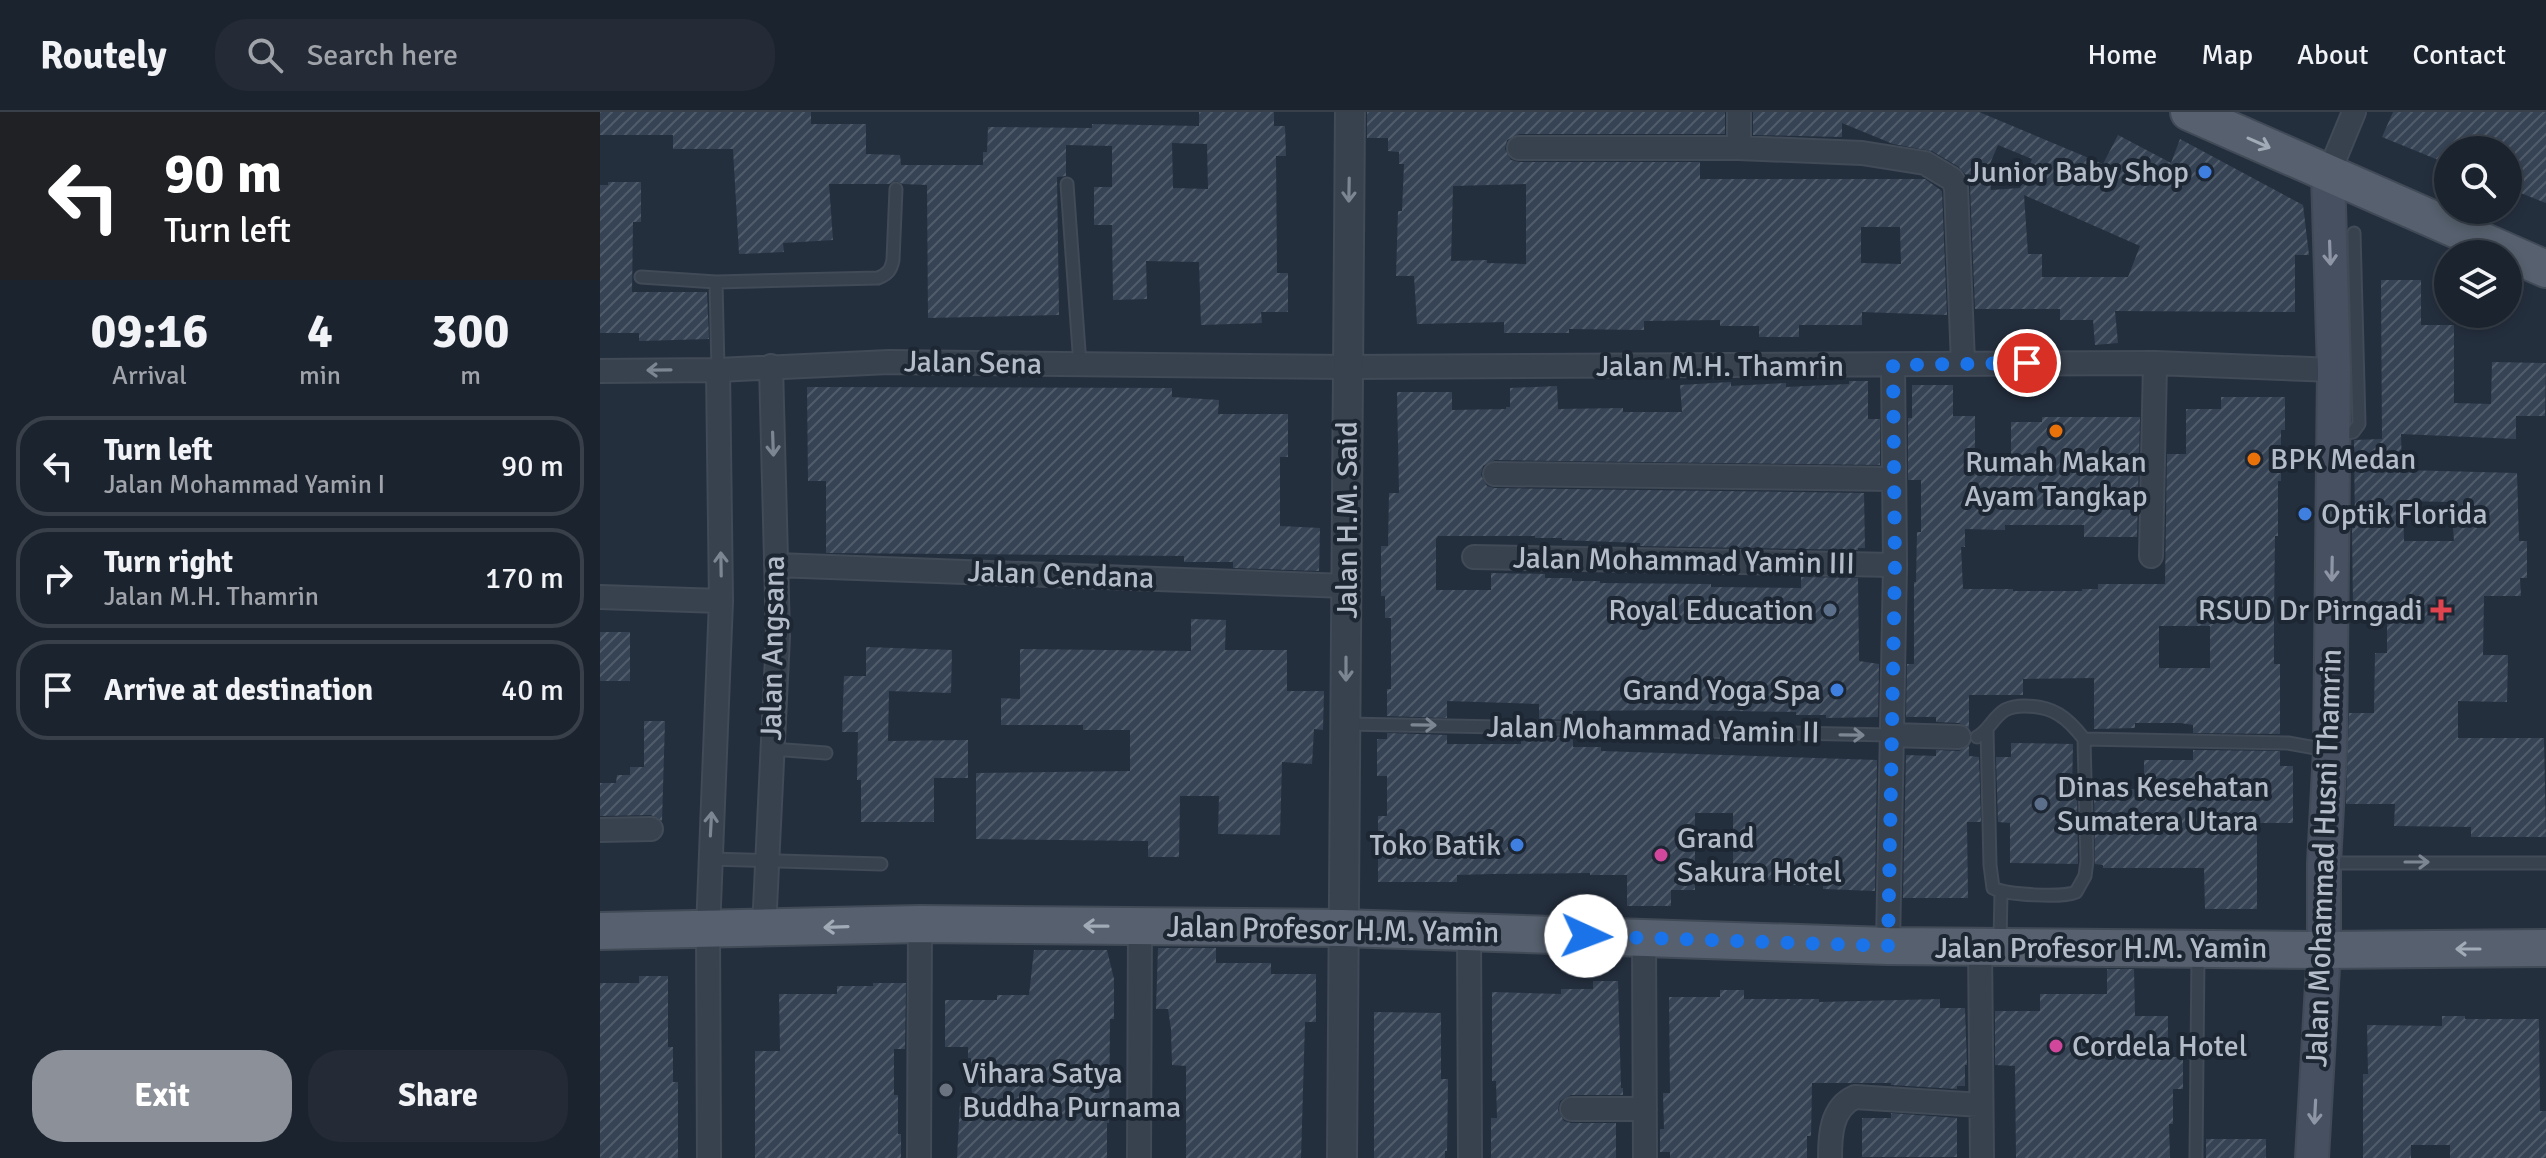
<!DOCTYPE html>
<style>
body{margin:0;font-family:Signika,sans-serif;background:#242b36;color:#f1f3f6;height:100vh;display:flex;flex-direction:column;font-size:30px;white-space:nowrap}
*{box-sizing:border-box;margin:0}
p{font-size:26px;color:#a0a4aa}
.icon{flex:none;width:44px;height:44px;fill:none;stroke:currentColor;stroke-width:2;stroke-linecap:round;stroke-linejoin:round}
.map{position:relative;flex:1;overflow:hidden}
.panel{display:flex;flex-direction:column;background:#1b232e;width:600px}
.panel>*{flex:none}
.guide{background:#202124;color:#fff;overflow:hidden}
.fabs{position:absolute;left:1834px;top:24px;display:grid;gap:16px}
.fabs a{display:grid;place-items:center;width:88px;height:88px;border-radius:50%;background:#1b232e;box-shadow:0 4px 12px #0003,0 0 0 2px #39404a;font-size:40px}
.pin{position:absolute;display:grid;place-items:center;width:68px;height:68px;color:#fff;margin:-34px;border:4px solid #fff;border-radius:50%;box-shadow:0 2px 8px #0007}
.me{position:absolute;width:88px;margin:-44px;rotate:92deg;stroke-linejoin:round;filter:drop-shadow(0 0 6px #0008)}
.turn{display:flex;align-items:center;gap:28px;height:168px;padding:0 32px;font-size:36px}
.turn .icon{width:104px;height:104px;stroke-width:2.5}
.turn b{display:block;font-size:56px;line-height:68px}
.eta{display:flex;justify-content:space-evenly;align-items:center;height:136px;text-align:center}
.eta b{font-size:48px;font-weight:700;line-height:56px}
.action{display:flex;gap:16px;margin-top:auto;padding:16px 32px}
.action a{flex:1;height:92px;border-radius:32px;background:#8c9099;color:#fff;font-size:32px;font-weight:700;line-height:92px;text-align:center}
.action a+a{background:#242b36;color:#f1f3f6}
ul{padding:0;list-style:none}
li{display:flex;align-items:center;gap:24px;height:100px;margin:0 16px 12px;padding:0 16px;border:4px solid #39404a;border-radius:32px}
li div{flex:1}
li b{display:block;font-size:30px}
li em{font-style:normal}
header{display:flex;align-items:center;gap:48px;box-sizing:border-box;height:112px;padding:0 40px;background:#1b232e;border-bottom:2px solid #39404a}
header strong{font-size:38px}
nav{display:flex;gap:44px;margin-inline-start:auto;font-size:28px}
.search{width:560px;height:72px;background:#242b36;display:flex;align-items:center;gap:20px;box-sizing:border-box;padding:0 28px;border-radius:32px;color:#a0a4aa;font-size:30px}
main{display:flex;flex:1;min-height:0}
.map>svg:first-child{display:block}
.building{fill:url(#building-hatch);fill-rule:evenodd}
.lines{fill:none;stroke-linecap:round;stroke-linejoin:round}
.service-casing{stroke:#414a57;stroke-width:15}
.minor-casing{stroke:#414a57;stroke-width:26}
.tertiary-casing{stroke:#414a57;stroke-width:32}
.secondary-casing{stroke:#414a57;stroke-width:36}
.primary-casing{stroke:#414a57;stroke-width:40}
.service{stroke:#38414e;stroke-width:11}
.minor{stroke:#38414e;stroke-width:22}
.tertiary{stroke:#38414e;stroke-width:28}
.secondary{stroke:#465061;stroke-width:32}
.primary{stroke:#56606e;stroke-width:36}
.oneway{stroke:#a1aab7}
.oneway2{stroke:#7c8592}
.oneway3{stroke:#8e96a5}
.route{stroke:#1a73e8;stroke-width:14;stroke-dasharray:0 25.2}
.shop-dot{fill:#3f7fe0;stroke:#1d2633;stroke-width:3}
.food-dot{fill:#e8710a;stroke:#1d2633;stroke-width:3}
.service-dot{fill:#5c6f8a;stroke:#1d2633;stroke-width:3}
.health-dot{fill:#e0444e;stroke:#1d2633;stroke-width:3}
.hotel-dot{fill:#d1479c;stroke:#1d2633;stroke-width:3}
.worship-dot{fill:#6b7280;stroke:#1d2633;stroke-width:3}
.labels{text-anchor:middle;dominant-baseline:central;stroke-width:8;stroke-linejoin:round;paint-order:stroke}
.poi-label{font-size:30px;fill:#b4bcc9;stroke:#1d2633;text-anchor:start}
.street-label{font-size:30px;fill:#b4bcc9;stroke:#1d2633}
</style>
<header>
<strong>Routely</strong>
<div class="search"><svg class="icon" aria-label="search" viewBox="0 0 24 24"><circle cx="10" cy="10" r="6"/><path d="M15 15l6 6"/></svg>Search here</div>
<nav><a>Home</a><a>Map</a><a>About</a><a>Contact</a></nav>
</header>
<main>
<section class="panel">
<div class="guide">
<div class="turn"><svg class="icon" aria-label="left" viewBox="0 0 24 24"><path d="M17 20v-9H6M10 6l-5 5 5 5"/></svg><div><b>90 m</b>Turn left</div></div>
</div>
<div class="eta">
<div><b>09:16</b><p>Arrival</p></div>
<div><b>4</b><p>min</p></div>
<div><b>300</b><p>m</p></div>
</div>
<ul>
<li><svg class="icon" aria-label="left" viewBox="0 0 24 24"><path d="M17 20v-9H6M10 6l-5 5 5 5"/></svg><div><b>Turn left</b><p>Jalan Mohammad Yamin I</p></div><em>90 m</em></li>
<li><svg class="icon" aria-label="right" viewBox="0 0 24 24"><path d="M7 20v-9h11M14 6l5 5-5 5"/></svg><div><b>Turn right</b><p>Jalan M.H. Thamrin</p></div><em>170 m</em></li>
<li><svg class="icon" aria-label="arrive" viewBox="0 0 24 24"><path d="M6 21V4h12l-3 4 3 4H6"/></svg><div><b>Arrive at destination</b></div><em>40 m</em></li>
</ul>
<div class="action"><a>Exit</a><a>Share</a></div>
</section>
<div class="map">
<svg width="1946" height="1046" viewBox="0 0 1946 1046">
<defs>
<pattern id="building-hatch" width="6" height="6" patternUnits="userSpaceOnUse" patternTransform="scale(2)"><rect width="6" height="6" fill="#364354"/><path d="M-1 1l2-2M0 6l6-6M5 7l2-2" fill="none" stroke="#515c6b"/></pattern>
</defs>
<rect width="100%" height="100%" fill="#242f3e"/>
<path class="building" d="M0,0H211V12H266V42L300,43L301,53H383V40H387L388,15L492,16V12L599,14V0H674V14H685L686,44H676L677,161H688V200H661L662,211L601,213L599,150L546,149L547,187L513,188L512,113H494V75H512V34L466,33V64L457,65L459,203L328,206L327,73L303,72L296,69L289,72H229L233,128L183,131L184,140L139,142L133,37H73V23H0ZM572,31L607,32L608,77L573,76Z
M767,0H1125V22H919L907,28L905,37L911,48L919,50H1100V67H1325L1342,79L1347,203L1262,200V213H1199V225H1159V214H1120V208L1044,209V218L969,217V221H904V210L817,212L814,164H796L798,99H802L804,52H799V40L788,39V26H767ZM926,72V152L887,151V148L851,149L853,74ZM1261,115H1300L1301,152L1261,151Z
M1153,0H1379L1503,52L1518,23L1571,51L1580,27L1703,93L1709,143H1695V200L1515,199L1518,231L1495,233L1493,208H1460V197H1375L1370,74L1368,67H1377L1365,62L1359,55L1332,39L1293,32L1242,11V25L1153,23ZM1398,33L1432,47L1420,76L1391,78L1389,54ZM1424,83L1540,134L1528,165H1442V142H1428Z
M1793,0H1946V91L1908,76V38H1848V52L1782,25Z
M8,70H41V110H33L32,180H107L109,227L39,229V221H0V73H8Z
M1781,168H1821V213H1854V291L1891,292L1892,250L1946,251L1945,304H1916V327L1801,322L1802,358L1917,361L1919,429H1927V466H1920L1921,484H1884L1883,543H1908L1907,590L1858,589V626H1944L1946,725H1871V715L1794,714L1795,692H1746L1749,601H1774L1775,541H1787V495H1753L1752,416H1755L1754,328L1782,327ZM1803,389L1851,390L1854,429H1804Z
M1249,269H1268V307H1280V353L895,348L883,354L881,363L887,374L895,376L1264,381L1265,436H1258V438L1040,434V431L962,428V426H935V424H838L836,427V478H891V461L945,462V466H972V469H1000V471L1111,472V475L1201,476V465L1258,466L1259,549L1279,552L1278,605L1226,606V603H1196V600L1073,598L973,599V608L939,607V592L847,589V606L787,604V577H791V506H785V484H781V434H788L789,381H799L797,280H852V298L906,297V295H910V276L957,274L958,297L1023,296V300H1082L1080,273L1131,270V274L1186,271V275L1249,272Z
M1312,273H1353V304H1375V344L1411,345V310H1442V305H1540L1537,425H1484V413H1405V418L1365,417V435H1361L1363,477H1413V479H1482V477H1498V472H1565L1567,342H1586V297H1621V285H1685V318H1681V369H1678V424H1675L1674,500V552H1680V622L1593,621V613L1581,611H1535V616L1494,617V566L1423,567V583H1369V616L1359,611L1336,610V605H1306L1307,552H1314V470H1316L1317,420H1321V368H1308V306H1312ZM1559,514H1610V556H1559Z
M207,275L572,276V285L619,288L618,302H688V345H680V414L720,416L719,459L633,456V450H584V444L226,441V369H208Z
M591,507L626,508L625,538H687V579H724L723,618L714,617L712,652L682,650L680,723L618,722L619,684H580L579,745H548V729L376,727V661L530,659V618H483V613H401V586L420,587V537L591,539Z
M0,520H30V569H0Z
M266,535L352,538L351,581L289,579L288,629L368,628V666H334V710H261V668H257L258,620H242L244,564H266Z
M44,609H65L62,709L51,703L0,704V671H16L17,663H30V655H44Z
M787,621L847,623V632H921V628H939V624L973,625V635H1001V639L1277,648L1275,779L1223,777V773H1193V768H1133V701H1095V778H1071V794H1027V763H990V761L891,762L857,763V770H778V704H787V664H777V627H787Z
M1411,631L1473,632L1472,677H1477L1478,752L1410,751V711L1398,710L1396,645H1411Z
M1369,634V644L1379,645L1381,710H1367L1368,786H1303L1306,643L1336,644V638L1359,639Z
M1593,638L1680,639V654H1693V711H1657V797H1605L1604,756H1503V753L1495,752L1494,677H1544V648H1593Z
M558,836H616V851H671V862H716V910H705L701,1046H586V954L572,953L571,917L568,897H556Z
M434,838H507L514,867V907H510L509,1011H507V1046H357L360,990H372L371,946H368V935H345V888H397V883H429Z
M1507,857H1534L1535,904H1568V945H1583V977H1573V1012H1569L1570,1046H1416L1415,954L1395,953V899H1440V882H1507Z
M39,864H68V935H73V970H78V1046H0V871H39Z
M993,869H1018L1021,976H1023V983H971L960,989L958,998L964,1009L971,1011H1016V1046H891V1006H897L896,969H892V880L961,882V877H993Z
M273,871H306L305,937H294V983H298V1022H301V1046H155V939H180L179,882H237V874H273Z
M1120,878H1144V887H1219V890L1340,887V896H1365L1367,953H1365V974H1357V977L1291,973V971H1212L1211,1024H1207V1046H1070V1040H1060V1017H1064L1063,981H1070L1069,885H1120Z
M774,900L841,901V967H848L847,1039H845V1046H774Z
M1842,904H1865V907H1939L1940,999H1946V1046H1850V1033H1811V1046H1763V962H1768L1767,913L1842,914Z
M1291,1001L1357,1006V1045H1262V1006H1291Z
M1606,1027H1666V1046H1606Z"/>
<g class="lines">
<g class="service-casing">
<path id="service" d="M467,72L480,253
M41,165L116,170L278,166C288,162 291,158 293,148L296,77
M116,170L118,258
M1738,322L1753,320L1759,312L1754,121
M747,612L1291,623
M1377,625C1389,619 1393,605 1405,598C1411,595 1418,594 1424,594C1453,594 1467,605 1484,627L1487,749L1485,764L1476,780C1462,786 1407,783 1393,776L1390,753L1387,617
M1484,627L1688,631L1727,638
M172,637L226,641
M109,747L281,752
M1728,751H1946
M1400,831L1401,780
M1596,1046L1598,843"/>
</g>
<g class="minor-casing">
<path id="minor" d="M1139,0V36
M919,36H1139L1262,41L1325,51L1352,67L1356,75L1363,251
M1728,63L1754,0
M0,259L118,258L289,250L747,255L1555,251L1734,258
M895,362L1294,367
M1551,444L1555,251
M874,445L1295,453
M176,453L747,474
M0,485L121,489
M1291,623L1359,625
M0,718L51,717
M164,817L178,524L171,254
M869,819L870,1046
M1044,826L1045,1046
M1288,834L1295,453L1293,253
M1380,834L1382,1046
M972,997H1045
M109,1046L108,818L121,489L118,258
M319,1046L320,812
M539,1046L540,814
M1230,1046C1230,1023 1231,996 1255,985L1381,993"/>
</g>
<g class="tertiary-casing">
<path id="tertiary" d="M742,1046L750,0"/>
</g>
<g class="secondary-casing">
<path id="secondary" d="M1712,1046L1724,838V751L1730,639L1734,258L1728,63"/>
</g>
<g class="primary-casing">
<path id="primary" d="M1589,0L1946,157
M0,819L320,812L742,816L1288,834L1724,838L1946,836"/>
</g>
<use href="#service" class="service"/>
<use href="#minor" class="minor"/>
<use href="#tertiary" class="tertiary"/>
<use href="#secondary" class="secondary"/>
<use href="#primary" class="primary"/>
</g>
<defs><path id="oneway-shaft" d="M-6 0H5M1.5-3L5.5 0L1.5 3" fill="none" stroke-width="1.6" stroke-linecap="round" stroke-linejoin="round" transform="scale(2)"/></defs>
<g class="oneway">
<use href="#oneway-shaft" transform="translate(1659 31) rotate(24)"/>
<use href="#oneway-shaft" transform="translate(496 814) rotate(-179)"/>
<use href="#oneway-shaft" transform="translate(236 815) rotate(178)"/>
<use href="#oneway-shaft" transform="translate(1868 837) rotate(180)"/>
</g>
<g class="oneway2">
<use href="#oneway-shaft" transform="translate(749 78) rotate(91)"/>
<use href="#oneway-shaft" transform="translate(59 258) rotate(179)"/>
<use href="#oneway-shaft" transform="translate(173 332) rotate(88)"/>
<use href="#oneway-shaft" transform="translate(121 452) rotate(-91)"/>
<use href="#oneway-shaft" transform="translate(746 557) rotate(90)"/>
<use href="#oneway-shaft" transform="translate(824 613) rotate(1)"/>
<use href="#oneway-shaft" transform="translate(1252 623) rotate(1)"/>
<use href="#oneway-shaft" transform="translate(111 712) rotate(-87)"/>
<use href="#oneway-shaft" transform="translate(1817 750)"/>
</g>
<g class="oneway3">
<use href="#oneway-shaft" transform="translate(1730 141) rotate(88)"/>
<use href="#oneway-shaft" transform="translate(1732 457) rotate(91)"/>
<use href="#oneway-shaft" transform="translate(1715 1000) rotate(93)"/>
</g>
<g class="lines">
<path class="route" d="M986,824L1288,834L1295,453L1293,253L1427,251"/>
</g>
<g class="shop-dot">
<circle cx="1605" cy="60" r="8"/>
<circle cx="1705" cy="402" r="8"/>
<circle cx="1237" cy="578" r="8"/>
<circle cx="917" cy="733" r="8"/>
</g>
<g class="food-dot">
<circle cx="1456" cy="319" r="8"/>
<circle cx="1654" cy="347" r="8"/>
</g>
<g class="service-dot">
<circle cx="1230" cy="498" r="8"/>
<circle cx="1441" cy="692" r="8"/>
</g>
<path class="health-dot" d="M1837 486h8v8h8v8h-8v8h-8v-8h-8v-8h8z"/>
<g class="hotel-dot">
<circle cx="1061" cy="743" r="8"/>
<circle cx="1456" cy="934" r="8"/>
</g>
<circle class="worship-dot" cx="346" cy="978" r="8"/>
<g class="labels">
<g class="poi-label">
<text x="1589" y="60" text-anchor="end">Junior Baby Shop</text>
<text x="1670" y="347">BPK Medan</text>
<text x="1456" y="350" text-anchor="middle">Rumah Makan<tspan x="1456" dy="34">Ayam Tangkap</tspan></text>
<text x="1721" y="402">Optik Florida</text>
<text x="1214" y="498" text-anchor="end">Royal Education</text>
<text x="1823" y="498" text-anchor="end">RSUD Dr Pirngadi</text>
<text x="1221" y="578" text-anchor="end">Grand Yoga Spa</text>
<text x="1457" y="675">Dinas Kesehatan<tspan x="1457" dy="34">Sumatera Utara</tspan></text>
<text x="1077" y="726">Grand<tspan x="1077" dy="34">Sakura Hotel</tspan></text>
<text x="901" y="733" text-anchor="end">Toko Batik</text>
<text x="1472" y="934">Cordela Hotel</text>
<text x="362" y="961">Vihara Satya<tspan x="362" dy="34">Buddha Purnama</tspan></text>
</g>
<g class="street-label">
<text transform="translate(373 251) rotate(1)">Jalan Sena</text>
<text x="1120" y="254">Jalan M.H. Thamrin</text>
<text transform="translate(747 408) rotate(-90)">Jalan H.M. Said</text>
<text transform="translate(1084 449) rotate(1)">Jalan Mohammad Yamin III</text>
<text transform="translate(461 463) rotate(2)">Jalan Cendana</text>
<text transform="translate(173 536) rotate(-89)">Jalan Angsana</text>
<text transform="translate(1053 618) rotate(1)">Jalan Mohammad Yamin II</text>
<text transform="translate(1724 746) rotate(-88)">Jalan Mohammad Husni Thamrin</text>
<text transform="translate(733 818) rotate(1)">Jalan Profesor H.M. Yamin</text>
<text x="1501" y="836">Jalan Profesor H.M. Yamin</text>
</g>
</g>
</svg>
<div class="fabs">
<a><svg class="icon" aria-label="search" viewBox="0 0 24 24"><circle cx="10" cy="10" r="6"/><path d="M15 15l6 6"/></svg></a>
<a><svg class="icon" aria-label="layers" viewBox="0 0 24 24"><path d="M12 4l9 5-9 5-9-5zM3 14l9 5 9-5"/></svg></a>
</div>
<div class="pin" style="left:1427px;top:251px;background:#d93025"><svg class="icon" aria-label="arrive" viewBox="0 0 24 24"><path d="M6 21V4h12l-3 4 3 4H6"/></svg></div>
<svg class="me" style="left:986px;top:824px" viewBox="-20 -20 40 40"><circle r="19" fill="#fff"/><path d="M0-13L10 11 0 6-10 11z" fill="#1a73e8"/></svg>
</div>
</main>
